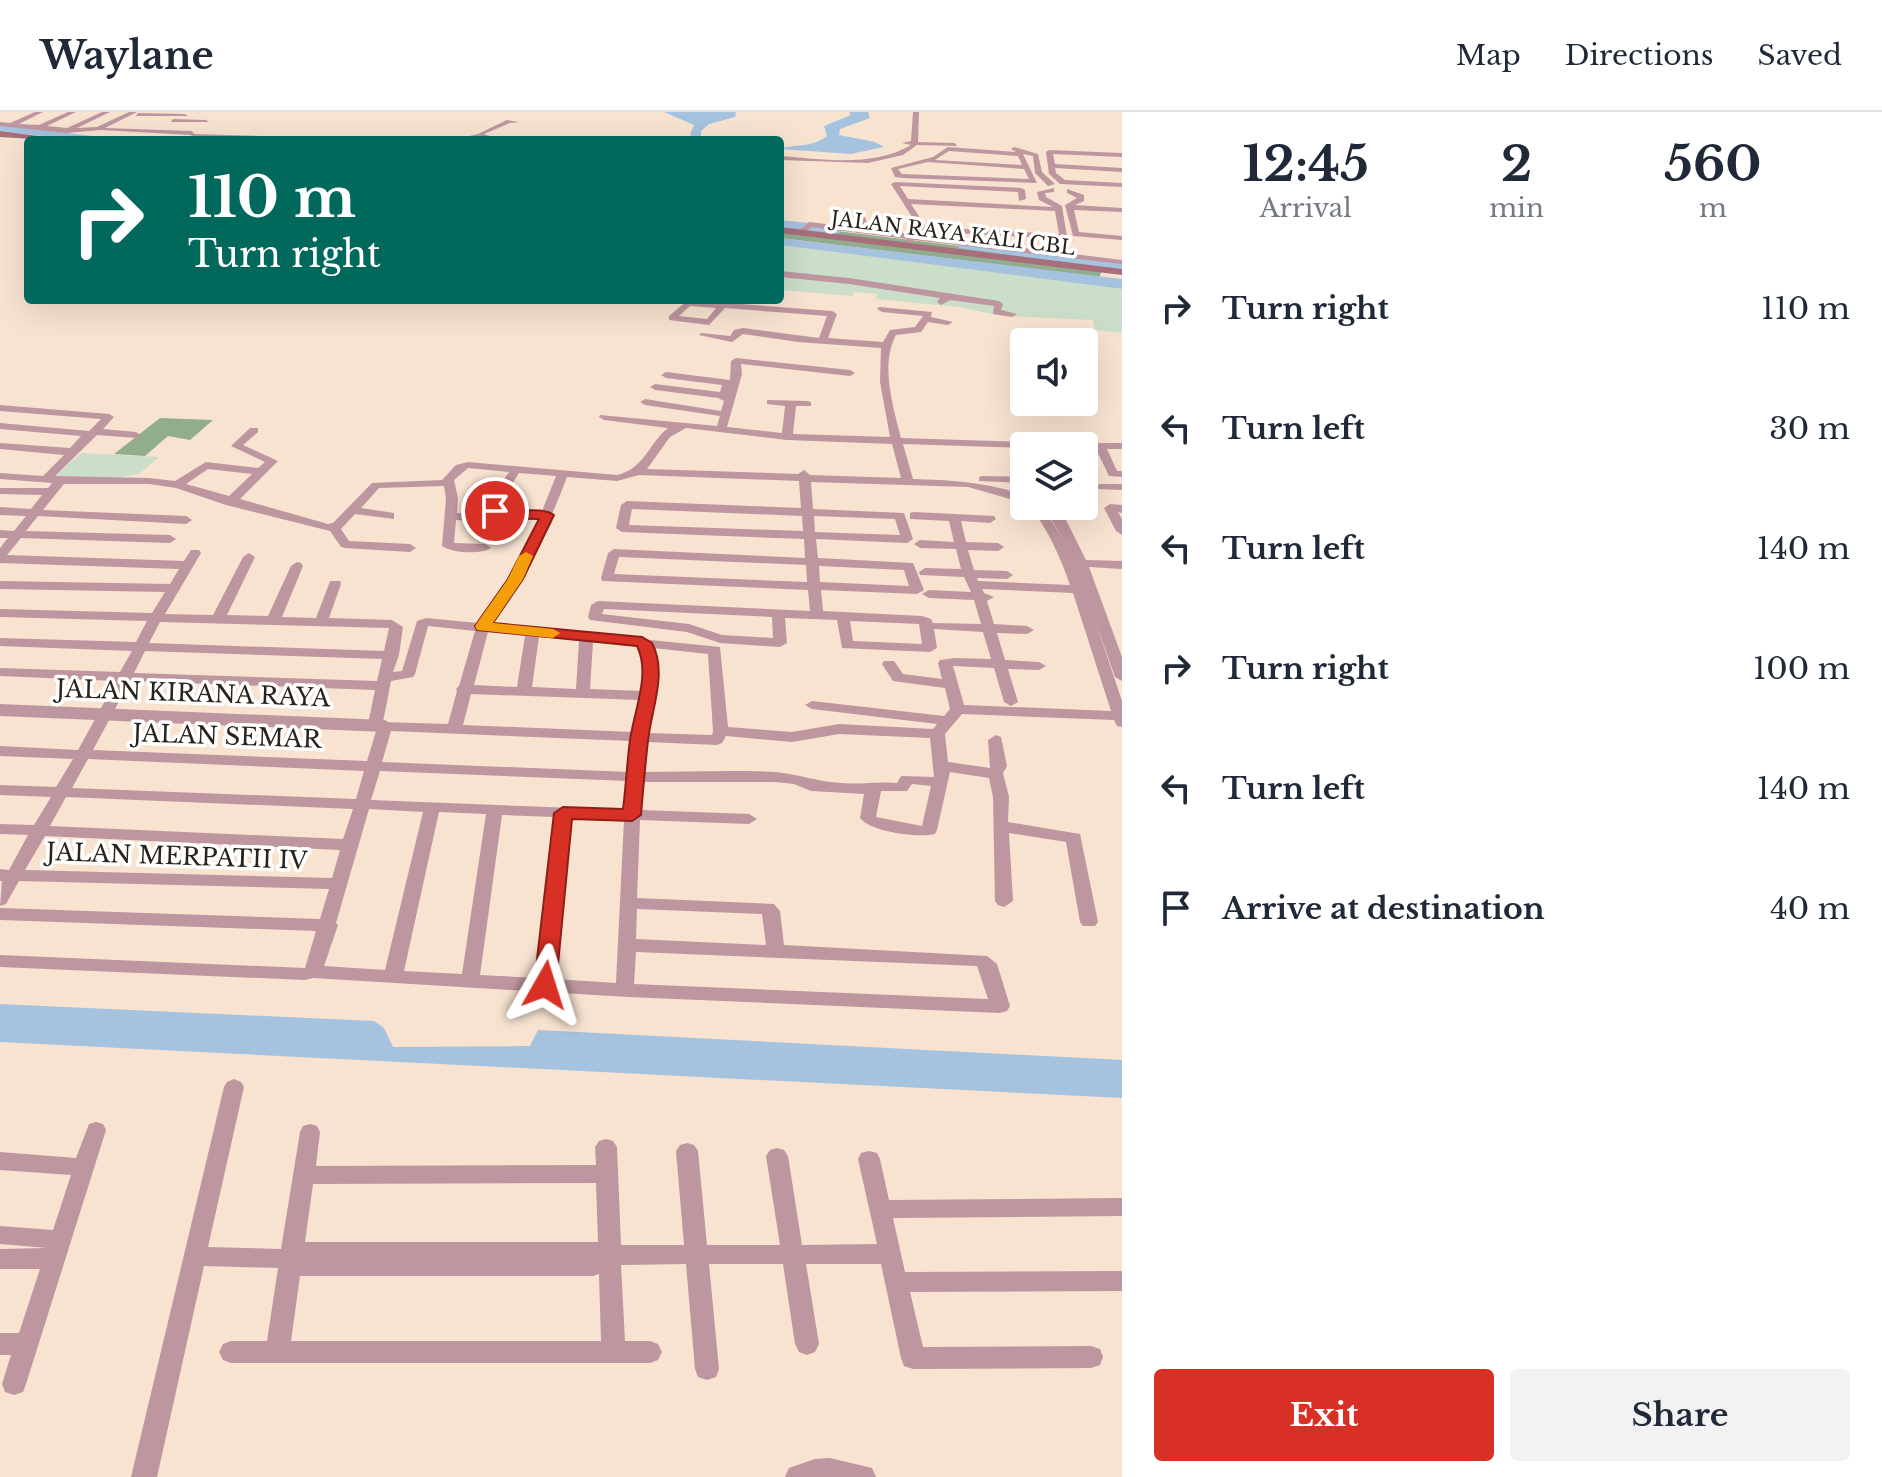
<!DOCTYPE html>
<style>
body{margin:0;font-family:"Libre Baskerville",serif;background:#f2f2f3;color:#1f2937;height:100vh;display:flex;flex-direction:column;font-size:30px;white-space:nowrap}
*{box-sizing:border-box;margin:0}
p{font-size:26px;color:#747a83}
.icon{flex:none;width:44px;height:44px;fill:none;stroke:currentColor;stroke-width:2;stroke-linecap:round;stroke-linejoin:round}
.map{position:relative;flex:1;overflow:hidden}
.panel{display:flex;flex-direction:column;background:#fff;width:760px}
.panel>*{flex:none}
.top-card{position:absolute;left:24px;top:24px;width:760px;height:168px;border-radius:8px;box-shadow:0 8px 32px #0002;background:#00695c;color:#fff;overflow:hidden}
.controls{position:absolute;left:1010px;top:216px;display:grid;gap:16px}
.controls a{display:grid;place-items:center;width:88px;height:88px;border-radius:8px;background:#fff;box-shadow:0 8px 32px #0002;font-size:40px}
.pin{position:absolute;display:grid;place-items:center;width:68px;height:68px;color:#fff;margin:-34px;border:4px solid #fff;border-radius:50%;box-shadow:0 2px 8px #0007}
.me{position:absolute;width:88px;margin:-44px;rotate:6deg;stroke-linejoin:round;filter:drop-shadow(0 0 6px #0008)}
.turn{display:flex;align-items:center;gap:28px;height:168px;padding:0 32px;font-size:36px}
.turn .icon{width:104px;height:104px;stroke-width:2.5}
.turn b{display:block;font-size:56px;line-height:68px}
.eta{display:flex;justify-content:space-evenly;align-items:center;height:136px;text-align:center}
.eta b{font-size:48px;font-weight:700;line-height:56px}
.cta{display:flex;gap:16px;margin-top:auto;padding:16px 32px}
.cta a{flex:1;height:92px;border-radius:8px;background:#d93025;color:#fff;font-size:32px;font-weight:700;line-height:92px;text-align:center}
.cta a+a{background:#f2f2f3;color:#1f2937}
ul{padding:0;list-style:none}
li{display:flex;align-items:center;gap:24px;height:120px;padding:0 32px}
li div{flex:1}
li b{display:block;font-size:30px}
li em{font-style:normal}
header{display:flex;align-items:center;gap:48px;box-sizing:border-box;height:112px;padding:0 40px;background:#fff;border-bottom:2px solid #e0e1e3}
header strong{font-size:38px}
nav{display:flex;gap:44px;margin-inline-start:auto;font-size:28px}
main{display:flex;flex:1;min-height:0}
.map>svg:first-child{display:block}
.green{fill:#cbdec9}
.forest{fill:#92ac8e}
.water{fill:#a5c2de}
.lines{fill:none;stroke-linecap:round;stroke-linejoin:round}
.river{fill:#a5c2de;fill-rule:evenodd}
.minor{fill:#be969f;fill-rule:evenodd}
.tertiary{fill:#be969f;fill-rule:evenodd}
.secondary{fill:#a76e7c;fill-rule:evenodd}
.route{fill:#d93025;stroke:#8d1f18;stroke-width:2}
.slow{fill:#f59e0b}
.labels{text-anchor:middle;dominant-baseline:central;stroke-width:7;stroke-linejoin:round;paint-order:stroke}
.far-street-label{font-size:20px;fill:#2a231c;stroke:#fff}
.street-label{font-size:24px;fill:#2a231c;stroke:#fff}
</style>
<header>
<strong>Waylane</strong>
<nav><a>Map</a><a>Directions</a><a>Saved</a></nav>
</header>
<main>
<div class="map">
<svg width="1122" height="1365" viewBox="0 0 1122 1365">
<rect width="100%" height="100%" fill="#f8e3d1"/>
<path class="green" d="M780,133L1122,177V221L1095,218L1093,208L1002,204L959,195L876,187L877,182L854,180L853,184L780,178Z
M81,341L159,345L139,362L110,367L54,365Z"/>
<path class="forest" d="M780,112L1106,152L1099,165L780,126Z
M160,306L213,308L190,328L168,324L145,344L114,342Z"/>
<path class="water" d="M664,0H735L736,1L735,5L709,12L701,19V28H694L690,22L694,13Z
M849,0H868L870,6L840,17L839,23L875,30L884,35L851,42L780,37C793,32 812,36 827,24L824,14L851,3Z
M780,126L1122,167V177L780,133Z
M0,892L374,909L384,916L393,935L530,934L538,918L1122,948V986L0,930Z"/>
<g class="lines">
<path class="river" d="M0,13L101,25L106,28H74L0,19Z
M780,108L837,114L843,118L837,122L780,116Z
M963,129L1122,150V158L958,136V130Z"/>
<path class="minor" d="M35,0H43L19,12L39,13L68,0H76L47,14L67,16L102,0H110L77,16L97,15L129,0H137L105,16L192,19L194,22L397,28L193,26L191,23L101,18L66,21L0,14V10L10,11Z
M913,0H919L918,30L955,31L957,34L917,33L903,43L868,51L780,48V44C823,47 872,56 911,33L902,31L911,29Z
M138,1L185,2L188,4H136Z
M173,7L206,8L209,10H171Z
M507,8L519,10L510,11L484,22L502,28L481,25L452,28L478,22Z
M948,35L1016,40L1011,37L1014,35L1038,42L1042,60L1055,72L1048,74L1035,61L1033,44L1023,42L1037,71L902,66L895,65L891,56L933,45ZM949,39L1018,44L1022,53L935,48ZM928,50L1024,57L1029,67L902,62L898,57Z
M1049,38L1122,41V45L1053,42L1055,52L1122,56V60L1055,56L1056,61L1065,68L1122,71V75L1060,72L1049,62L1046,40Z
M895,70L1021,76L1025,78L1026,87L1019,89L1018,80L900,74L908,87L1053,95L1039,88L1037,80L1054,76V80L1045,81L1046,85L1062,94L1067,125L1063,127L921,119L891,72ZM911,92L1055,99L1059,122L926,115Z
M1067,77L1084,83V89L1075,93L1122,96V100L1074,98L1079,120L1122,124V128L1073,124L1065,93L1077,86L1067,81Z
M861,103L865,105L869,117L1122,148V152L914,128L906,136L902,134L907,127L811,115L804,122L797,120L809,110L861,116L857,105Z
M780,159L849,166L999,189L1003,192L1001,198L1017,202L1012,205L993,202L994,194L950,188L941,193L937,190L940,186L849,172L780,165Z
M688,188L832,199L837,202L828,226L883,230L890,218L915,215L923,204L882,200L877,197L879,195L932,200L931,205L953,210L948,213L928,210L921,220L896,223C880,253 893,294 901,326L1056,331L1061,334H1024V336L903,332L913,367C952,368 987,370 1024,383V391L968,375L811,370L813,397L904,401L913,427L907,431L816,427L818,446L913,451L924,478L917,482L821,478L823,499L922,504L931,507L933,511L981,512L974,488L929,486L922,482L929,478L971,480L964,465L920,463L919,460L925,456L961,457L956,437L920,436L914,432L920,428L954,430L949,409L910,407V401L914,400L994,404L996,407L990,411L961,409L966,430L998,431L1004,435L998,439L968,438L974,458L1007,459L1013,463L1007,467L977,466L978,469L1070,473C1060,444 1048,418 1030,394H1042L1065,430L1043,394H1055L1065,406L1086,448L1122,449V457L1089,455L1122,545V569L1115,565L1096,511L1122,589V615L1117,614L1114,608L962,602L945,622L948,650L990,656L988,628L996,623L1001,625L1007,654L1003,661L1009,685L1008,710L1080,722L1098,810L1095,814H1083L1080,810L1066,730L1009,721L1013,789L1004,795L998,793L995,789L993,685L989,666L950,660L937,718L935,722C917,726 871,720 860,706L864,682L811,679L794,672L775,670H643L641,698L749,702L757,707L749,712L640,708L637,786L774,792L780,799L784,833L987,844L997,852L1010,894L1007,899L1000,901L628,885L313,866L305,868L0,855V843L305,856L316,819L0,808V796L320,807L329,777L19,769L6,792L0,794L2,769H0V757L9,758L28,723L0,722V712L34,713L51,685L0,683V673L56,675L73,647L0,644V634L78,638L116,569L0,564V556L120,560L132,539L0,534V526L136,530L147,509L0,505V497L152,501L165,480L0,477V469L170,472L179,457L0,451V436L8,426H0V418L14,419L26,404L0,403V395L31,397L42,383L0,382V376H48L52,371L0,367V361L43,364L64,343L0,337V331L70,336L81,324L0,317V311L89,319L101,307L0,299V293L109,302L114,305L103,317L136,320L141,323L136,326L97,323L55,364L149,366L175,369L206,350L258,356L265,350L231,334L250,316H258V320L243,333L278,349L240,387L328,412L333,411L372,371L442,368L456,353L468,350L617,363C644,357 649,331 668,316L604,308L599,305L600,303L717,314L720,304L645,293L640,290L645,287L721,299L724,289L718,286L655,278L650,275L655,272L720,280L722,273L666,266L661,263L666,260L730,268L731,249L736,246L850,258L855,261L850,264L741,252L742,262L727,315L782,321L785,294L767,292V288L807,289L811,290V294H796L793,322L890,325L880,270L881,236L798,230L743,222L732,230L699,223L701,221L730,224L734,218L743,216L819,226L827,204L725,196L709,213L669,208V204ZM690,194L716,196L707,207L679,204ZM686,316L787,328L892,332L901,366L810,363L804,358L798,362L647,357L670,325ZM468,356L509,360L493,383L488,402L457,401L458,386L454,368ZM208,357L252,362L229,384L186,372ZM519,361L556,364L542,399H501L505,383ZM639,363L799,369L801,396L627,389L621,393L616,416L622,420L804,427L805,446L614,437L608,441L601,466L602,469L808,478L810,499L598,489L591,493L588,505L590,508L687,520L720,531L780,535L787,531L785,506L837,508L842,536L930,540L937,536L934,517L983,520L991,547L955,546L940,548L938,551L942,567L903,562L894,549H884L882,552L893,569L945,576L950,597L944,604L812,589L805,593L812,597L937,612L933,617L839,612L792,620L728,615L720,535L491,512C523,465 547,418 567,365L617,369ZM64,372H149L176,376L226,393L330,419L341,435L345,436L410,440L416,436L410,432L349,429L341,417L355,402L394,407V401L361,396L379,376L444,374L446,386L442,434C453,441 480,443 491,436L485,432L454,431L456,408L493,410L499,407H539L509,467L478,511L426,506L417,509L402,559L393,560L399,543L403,515L392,508L329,506L341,472L340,469H330L329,472L316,506L282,505L303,454L301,451L297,450L291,454L268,504L227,503L255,445L249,441L243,445L213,503L165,502L201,441L199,438H191L184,449L7,443L21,426L170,431L176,427L170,423L26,419L38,404L186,412L192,408L186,404L43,398ZM632,397L802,404L803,419L629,413ZM814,404L895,407L900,423L815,420ZM619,445L806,453L807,470L614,462ZM819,454L904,458L909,474L820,470ZM982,477L1073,481L1111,599L964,593L953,554L994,556L1004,590L1011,594L1018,590L1008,557L1039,558L1046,554L1039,550L1005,548L997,521L1027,522L1034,518L1027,514L994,512L987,489L994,485L984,481ZM604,497L772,505L773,526L722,523L689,512L602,502ZM850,509L919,512L922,532L853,529ZM160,510L389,516L384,539L149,531ZM428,514L475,519L459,574L456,577L457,579L448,612L383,610L391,569L413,565L415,562ZM488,520L525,524L517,575L474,573ZM539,525L579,529L576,577L532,575ZM593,530L639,535L644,554L642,579L590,577ZM653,536L708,542L713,619L712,623L648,621C653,593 666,563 653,536ZM145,539L382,547L377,569L134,561ZM130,569L375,578L368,612L370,615L377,616L367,649L93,638ZM471,582L640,588L633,620L463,613ZM391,619L631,629L629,660L382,650ZM839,622L930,626L934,665L901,664L897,671C877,669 861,673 842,671C818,670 798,662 775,660C732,658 687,660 644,660L647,630L717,633L722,631L726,624L792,630ZM88,647L364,659L356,687L72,676ZM380,659L628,669L625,698L371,688ZM912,672L931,674L922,714L876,705L881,679H907ZM66,685L353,697L343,727L50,714ZM369,697L423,700L385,858L324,854L338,813L336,811ZM439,700L486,702L462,862L404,859ZM502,703L554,705L536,866L480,863ZM571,706L624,708L616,871L555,867ZM45,724L340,738L332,766L25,758ZM637,797L762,802L766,833L636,827ZM636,840L977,854L988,887L634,872Z
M1122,331V337H1107L1117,359H1122V365L1109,364L1096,337H1084V334H1079L1084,331Z
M983,364L1024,365V371L979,369V365Z
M1100,372H1122V378L1096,377L1094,375Z
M1110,392L1122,393V401L1118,400L1122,407V423L1116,419L1104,396Z
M234,967L241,970L244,975L208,1135L281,1137L300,1020L303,1014L310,1012L317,1014L320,1020L316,1054L596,1053L595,1035L599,1029L606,1027L613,1029L617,1035L621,1133H684L676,1039L680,1033L687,1031L694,1033L698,1039L707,1133H780L766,1044L770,1038L777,1036L784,1038L788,1044L802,1133L877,1132L858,1047L861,1041L869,1039L877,1041L880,1047L889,1088L1122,1086V1104L893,1106L905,1160L1122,1159V1179L910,1180L923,1235L1091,1234L1100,1237L1103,1245L1100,1253L1091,1256L913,1257L904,1254L901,1246L881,1152H806L819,1232L815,1240L807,1243L799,1240L795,1232L783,1152H709L719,1257L716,1265L707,1268L698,1265L695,1257L686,1152L621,1153L625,1229H650L658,1232L662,1240L658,1248L650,1251H231L223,1248L219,1240L223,1232L231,1229H267L278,1156L204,1154L157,1365H131L224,975L227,970ZM596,1071L598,1130H305L313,1072ZM599,1162L601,1229H291L300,1164H593Z
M96,1010L103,1012L106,1018L26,1272L23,1280L14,1283L5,1280L2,1272L11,1243H0V1221H19L40,1157H0V1137L47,1136L0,1132V1114L53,1118L71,1063L0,1058V1040L76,1046L89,1012Z
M830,1346L872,1356L876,1365H785L789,1356L815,1347Z"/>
<path class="tertiary" d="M0,592L385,608L394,614L385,620L0,604Z"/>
<path class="secondary" d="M0,19L46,25L51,28L0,25Z
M780,115L1122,157V163L780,121Z"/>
</g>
<path class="route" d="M495,395C512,403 539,393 554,403L523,467L493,511L642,525L652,531C668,561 651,598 648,629C645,654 643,679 641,703L632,709L572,707L556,873L553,879H537L534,873L554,701L563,695L623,697C626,674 627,651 630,628C634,599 651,562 637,534L477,518L475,514L508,467L539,407L489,406L488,399Z"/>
<path class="slow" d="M526,440L533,444L523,467L493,511L553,517L560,521L553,526L477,518L475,514L508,467L519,444Z"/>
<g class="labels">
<g class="far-street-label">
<text transform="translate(953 121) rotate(7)">JALAN RAYA KALI CBL</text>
</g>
<g class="street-label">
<text transform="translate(193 581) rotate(2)">JALAN KIRANA RAYA</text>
<text transform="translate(227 624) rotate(2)">JALAN SEMAR</text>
<text transform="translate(177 744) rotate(2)">JALAN MERPATII IV</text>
</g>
</g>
</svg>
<div class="controls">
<a><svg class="icon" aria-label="sound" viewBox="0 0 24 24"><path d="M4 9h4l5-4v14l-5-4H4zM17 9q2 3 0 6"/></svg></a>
<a><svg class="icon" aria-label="layers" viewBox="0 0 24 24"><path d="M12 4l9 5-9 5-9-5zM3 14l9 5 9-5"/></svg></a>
</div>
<div class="pin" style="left:495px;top:399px;background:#d93025"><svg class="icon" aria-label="arrive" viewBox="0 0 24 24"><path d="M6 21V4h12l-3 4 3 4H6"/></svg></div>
<svg class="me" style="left:545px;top:873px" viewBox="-20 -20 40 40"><path d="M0-17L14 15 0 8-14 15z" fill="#d93025" stroke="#fff" stroke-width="4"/></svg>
<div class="top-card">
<div class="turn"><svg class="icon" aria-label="right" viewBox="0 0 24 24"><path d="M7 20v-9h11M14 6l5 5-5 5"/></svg><div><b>110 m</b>Turn right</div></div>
</div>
</div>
<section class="panel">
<div class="eta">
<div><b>12:45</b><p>Arrival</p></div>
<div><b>2</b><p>min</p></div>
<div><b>560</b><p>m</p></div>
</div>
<ul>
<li><svg class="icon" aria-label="right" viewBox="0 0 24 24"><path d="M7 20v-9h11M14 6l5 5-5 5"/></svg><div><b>Turn right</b></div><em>110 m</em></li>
<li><svg class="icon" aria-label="left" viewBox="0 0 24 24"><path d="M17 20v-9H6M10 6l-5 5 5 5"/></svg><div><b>Turn left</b></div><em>30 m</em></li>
<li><svg class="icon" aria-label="left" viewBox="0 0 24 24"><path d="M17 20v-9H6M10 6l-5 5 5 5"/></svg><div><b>Turn left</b></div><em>140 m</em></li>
<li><svg class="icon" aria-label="right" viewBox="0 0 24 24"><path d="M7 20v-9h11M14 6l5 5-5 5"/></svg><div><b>Turn right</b></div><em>100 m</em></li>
<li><svg class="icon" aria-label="left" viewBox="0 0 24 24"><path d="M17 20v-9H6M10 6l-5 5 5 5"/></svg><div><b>Turn left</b></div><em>140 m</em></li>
<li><svg class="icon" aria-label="arrive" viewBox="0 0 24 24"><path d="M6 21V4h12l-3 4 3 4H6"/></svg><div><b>Arrive at destination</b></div><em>40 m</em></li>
</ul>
<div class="cta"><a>Exit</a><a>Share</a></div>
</section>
</main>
